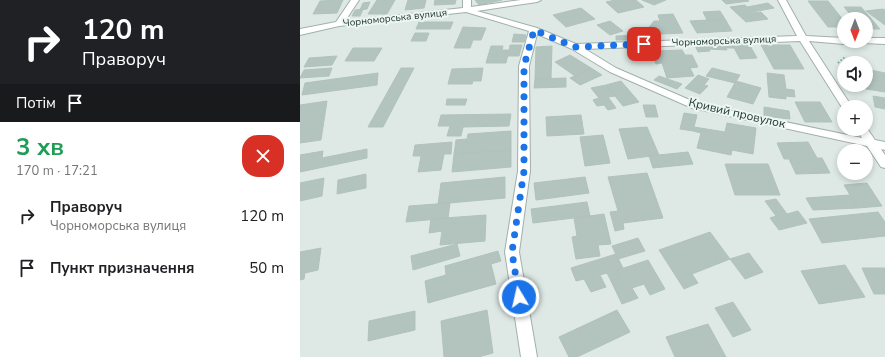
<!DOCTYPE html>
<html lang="uk">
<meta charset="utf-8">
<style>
body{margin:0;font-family:"Nunito Sans",sans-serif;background:#f2f2f2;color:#202124;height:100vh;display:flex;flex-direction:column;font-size:15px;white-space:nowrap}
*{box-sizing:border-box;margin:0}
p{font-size:13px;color:#757577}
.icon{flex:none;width:22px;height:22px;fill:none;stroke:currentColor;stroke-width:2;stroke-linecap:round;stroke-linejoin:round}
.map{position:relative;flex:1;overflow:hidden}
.details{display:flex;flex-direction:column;background:#fff;width:300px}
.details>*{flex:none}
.top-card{background:#202124;color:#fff;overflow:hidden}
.needle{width:26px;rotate:180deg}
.tools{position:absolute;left:537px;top:12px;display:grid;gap:8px}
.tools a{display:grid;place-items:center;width:36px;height:36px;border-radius:50%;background:#fff;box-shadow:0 2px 6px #0003;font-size:20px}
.pin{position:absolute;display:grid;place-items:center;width:34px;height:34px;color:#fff;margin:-17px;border-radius:8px;box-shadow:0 2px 6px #0006}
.me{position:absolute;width:44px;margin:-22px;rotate:351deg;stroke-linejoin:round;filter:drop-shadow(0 0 3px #0008)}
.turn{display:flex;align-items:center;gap:14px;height:84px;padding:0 16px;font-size:18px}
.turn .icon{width:52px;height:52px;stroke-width:2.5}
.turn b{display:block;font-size:28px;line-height:34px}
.then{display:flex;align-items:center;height:38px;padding:0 16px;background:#0003;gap:8px;font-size:15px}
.round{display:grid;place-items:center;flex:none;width:42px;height:42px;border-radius:16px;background:#f2f2f2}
.headline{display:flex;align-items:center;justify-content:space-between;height:68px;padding:0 16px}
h1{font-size:24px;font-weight:700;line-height:30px;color:#1e9e55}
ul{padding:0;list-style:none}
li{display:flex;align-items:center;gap:12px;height:52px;padding:0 16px}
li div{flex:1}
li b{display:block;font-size:15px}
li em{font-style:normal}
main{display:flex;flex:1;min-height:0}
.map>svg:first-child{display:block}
.building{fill:#b3c4be;stroke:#b1c2bc}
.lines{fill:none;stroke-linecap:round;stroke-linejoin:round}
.minor-casing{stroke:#a1b0ac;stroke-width:2}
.path{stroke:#7faca0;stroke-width:2;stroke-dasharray:1.5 2;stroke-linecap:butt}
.minor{fill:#fff;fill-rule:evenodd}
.route{stroke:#1a73e8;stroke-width:7;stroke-dasharray:0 12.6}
.labels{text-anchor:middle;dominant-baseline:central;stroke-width:4;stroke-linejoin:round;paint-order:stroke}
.far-street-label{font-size:10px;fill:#203833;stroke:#eef6f2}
.street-label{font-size:12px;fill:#203833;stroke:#eef6f2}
</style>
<main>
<section class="details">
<div class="top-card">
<div class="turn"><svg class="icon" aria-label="right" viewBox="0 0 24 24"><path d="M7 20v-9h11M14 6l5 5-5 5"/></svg><div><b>120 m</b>Праворуч</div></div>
<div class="then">Потім<svg class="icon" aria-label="arrive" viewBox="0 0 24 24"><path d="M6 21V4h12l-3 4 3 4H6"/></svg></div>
</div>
<div class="headline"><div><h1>3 хв</h1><p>170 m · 17:21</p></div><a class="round" style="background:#d93025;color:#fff"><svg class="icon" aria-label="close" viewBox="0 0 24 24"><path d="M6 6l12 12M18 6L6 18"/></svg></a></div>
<ul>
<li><svg class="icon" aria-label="right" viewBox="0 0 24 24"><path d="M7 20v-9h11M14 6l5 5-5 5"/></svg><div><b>Праворуч</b><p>Чорноморська вулиця</p></div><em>120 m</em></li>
<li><svg class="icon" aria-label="arrive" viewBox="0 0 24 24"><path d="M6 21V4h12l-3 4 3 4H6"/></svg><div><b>Пункт призначення</b></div><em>50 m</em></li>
</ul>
</section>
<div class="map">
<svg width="585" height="357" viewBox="0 0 585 357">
<rect width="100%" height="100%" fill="#dee9e5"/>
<path class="building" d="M43,0L37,13L13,14L20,1Z
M77,0H95L87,14H68Z
M108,0H126L124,8L105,10Z
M135,0H156L155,4L134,5Z
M175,0H202L179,5Z
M315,0H336L344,7L318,13L306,2Z
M342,0H366L354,5Z
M422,0H447L449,1L426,4Z
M508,1H528L544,21V27H528Z
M70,2L67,9L60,10L63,3Z
M468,3L474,8L452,12L447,7Z
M445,5L453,13L461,12L468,19L446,22L430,7Z
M544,7H561L580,29H566V19H554Z
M281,8L295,19L266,27L253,15Z
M63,9L60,16H52L55,10Z
M583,9L585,10V25L566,11Z
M420,11L425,19L407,20L403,12Z
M373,14L383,33L343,35L354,21H360L358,15Z
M425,19L432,31L397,33L390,21Z
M310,21L323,31L310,35L297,25Z
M119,22H153L150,29H116Z
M163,27L186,28L181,40H173L170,48H154Z
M115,33H129L126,41H111Z
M214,34L226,35L224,42H212Z
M343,35L344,40H316V36Z
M432,44H449L457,58L440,59Z
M432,44L434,48H426L427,50L409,49L410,51L398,52L395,45Z
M210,45H222L219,56H208Z
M461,45H490L504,69H474Z
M191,46H203L202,50H209L206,63H186Z
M252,46L251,78L235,79L236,47Z
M53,48H82L74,61H45Z
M382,50L385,55H392L398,67L390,68L394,76L367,78L362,63L356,64L353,55L358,54L357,51Z
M270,55L291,68L275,76L255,62Z
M37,56L32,65L4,67L9,58Z
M32,68L29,76L0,78L4,70Z
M101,68H114L83,127H68Z
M183,68L181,81H173L172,84H148L152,69Z
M291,68L302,75L280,85L270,78Z
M412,68L440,75L435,83L406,76Z
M566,69L585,73V82L566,79Z
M78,73L77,85L2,95L5,83Z
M467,73L484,75L486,89L494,90L495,97L486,96V99L469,97Z
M398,75L409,79L404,85L408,86L400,94L385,88Z
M359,76L382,84L377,89L354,80Z
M266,78V87L234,88L235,79Z
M566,79L585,82V92L566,89Z
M321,81L339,102L323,106L306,85Z
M436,81L461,88L453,104L427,97Z
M306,85L315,96L308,97L316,108L308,110L304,105L297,106L293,100L299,98L291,88Z
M573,96L585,98V109L575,107Z
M147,99H167L165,105H146Z
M27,101L21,140L0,143V105Z
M495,102H520L532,122H505Z
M343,105H355L358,117H346Z
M464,107L489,111L490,119L464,116Z
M384,113L397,115L393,131L380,129Z
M211,114L209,126L163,127L161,136H147L150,126H138L141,115Z
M281,115L284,134L247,136L246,117Z
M427,123L456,128L453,154L432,150L431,155L397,148L401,133L393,131L394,127L425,132Z
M347,127L359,155L328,159L319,129Z
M211,131V150L154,154L156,140L167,139L168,134Z
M303,135L310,163L285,166L280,137Z
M152,142L151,154H144L141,170L118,172L121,156H113L115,145Z
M508,142L517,158H522L530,173L496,174L489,159H484L477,143Z
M67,149V158L0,172V155L23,151L22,158Z
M211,150V167L152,172L154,154Z
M388,152L393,164L353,168L349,156Z
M425,164H468L480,195H435Z
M347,173L363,218L323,223L324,229L315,231L310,212L318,211L308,177Z
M66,174V188L37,194L38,180Z
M205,177V198L138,204L141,183Z
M285,177L289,193L236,200L234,183Z
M24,178L22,196L0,201V183Z
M567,183L582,206L558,208L544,185Z
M550,195L558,208L513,210L506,198Z
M476,199L487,214L498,211L507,223L479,230L470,218L476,216L465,201Z
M287,202L290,216L233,223L231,209Z
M150,203L148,218L106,222L109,206Z
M578,212L585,222V236L522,243L509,219Z
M304,214L311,244L298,245L300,256L276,259L272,237L277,236L274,218Z
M186,215L185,241L140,245L142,231L129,233L131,219Z
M410,232L430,259L392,274L398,283L384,289L359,250Z
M338,238L345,251L318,259L312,246Z
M157,244L160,256L113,270L111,256Z
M21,248L18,270L5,273L4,279L0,280V252Z
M198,251L201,261L191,264L196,284L128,303L125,281L146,275L145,266Z
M449,253L463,272L445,279L430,259Z
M316,254L323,268L315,271L319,278L311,281L307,273L300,275L306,287L291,292L284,279L276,281L271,268Z
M348,260L365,289L350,295L344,284L332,288L338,298L322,304L311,281L319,278L315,271Z
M545,265L565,297L519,304L501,271Z
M562,268H585V294H574Z
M433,302L451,330L433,337L415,308Z
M187,310L193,353L178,357H144L141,321Z
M317,310L330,332L277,357H269L259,337Z
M115,311V330L68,341L69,321Z
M408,324L426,357H375L366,337Z"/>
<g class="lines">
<g class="minor-casing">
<path id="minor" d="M51,0H59L45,21L163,8V0H171V7L221,0H241L237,2L177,11L237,28L276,44L497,36L478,0H486L506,36L544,38V41H548L544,44L509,41L552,107H544L543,109L500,41L285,49L316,68L399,104L562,138L557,129H566V127L575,140L585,142V150L581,149L585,155V168L581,167L567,146L392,108L310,72L272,49L237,34L229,66L230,171L219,252L237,357H221L205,252L218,171L219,66L229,31L166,12L39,26L0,35V29L36,22Z
M566,38H585V44L563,43L562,41H566Z"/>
</g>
<path class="path" d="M538,63L546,56"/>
<use href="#minor" class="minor"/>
</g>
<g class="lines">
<path class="route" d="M219,297L212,252L224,171V66L234,30L275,47L344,44"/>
</g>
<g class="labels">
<g class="far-street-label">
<text transform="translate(95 18) rotate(-6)">Чорноморська вулиця</text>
<text transform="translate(424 41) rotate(-2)">Чорноморська вулиця</text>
</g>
<g class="street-label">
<text transform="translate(437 113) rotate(13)">Кривий провулок</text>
</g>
</g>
</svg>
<div class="tools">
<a><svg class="needle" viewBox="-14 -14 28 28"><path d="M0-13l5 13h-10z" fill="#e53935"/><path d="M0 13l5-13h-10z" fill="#757577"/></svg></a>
<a><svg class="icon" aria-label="sound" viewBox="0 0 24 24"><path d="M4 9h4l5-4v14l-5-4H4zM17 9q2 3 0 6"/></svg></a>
<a>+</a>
<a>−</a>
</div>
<div class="pin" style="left:344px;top:44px;background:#d93025"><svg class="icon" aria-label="arrive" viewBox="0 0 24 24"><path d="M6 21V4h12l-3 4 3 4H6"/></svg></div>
<svg class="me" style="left:219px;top:297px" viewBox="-20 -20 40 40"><circle r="17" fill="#1a73e8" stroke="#fff" stroke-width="3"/><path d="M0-11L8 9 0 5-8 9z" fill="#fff"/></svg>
</div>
</main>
